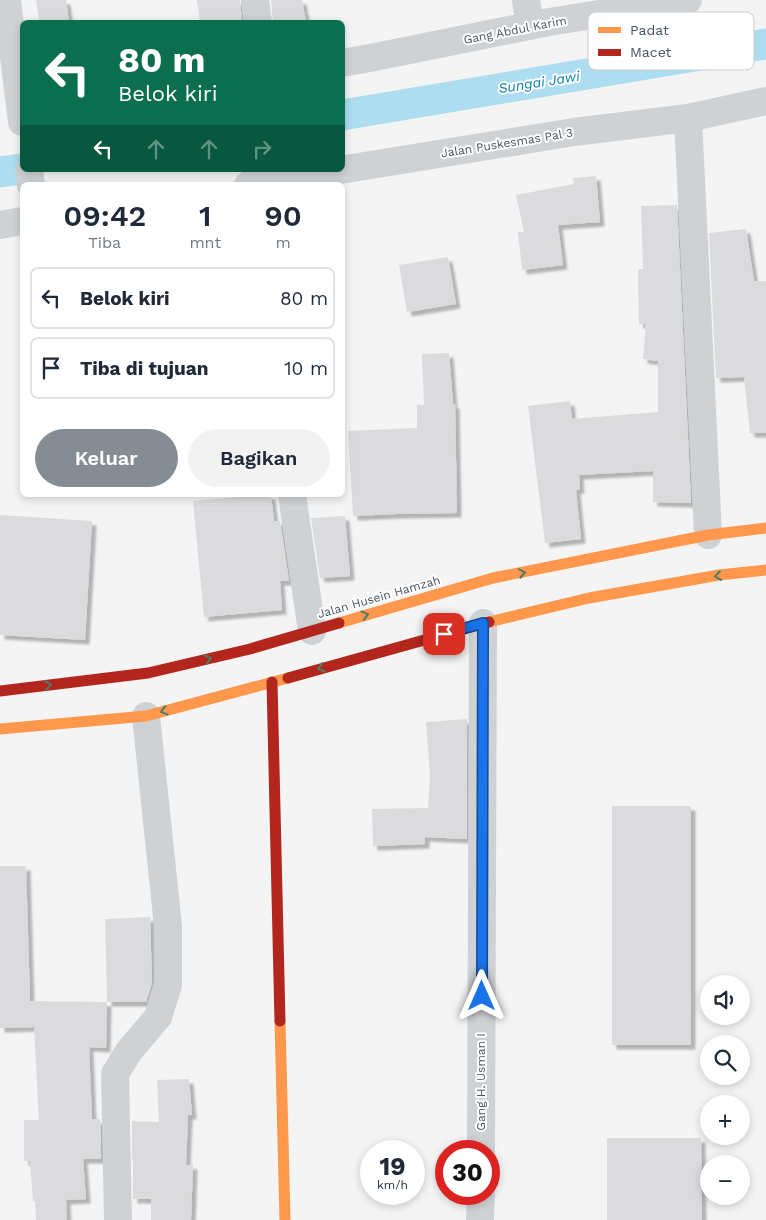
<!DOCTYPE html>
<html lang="id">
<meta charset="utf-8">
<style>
body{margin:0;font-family:"Work Sans",sans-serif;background:#f2f2f3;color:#1f2937;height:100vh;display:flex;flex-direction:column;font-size:19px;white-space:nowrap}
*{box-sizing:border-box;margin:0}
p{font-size:16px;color:#747a83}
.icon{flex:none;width:28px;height:28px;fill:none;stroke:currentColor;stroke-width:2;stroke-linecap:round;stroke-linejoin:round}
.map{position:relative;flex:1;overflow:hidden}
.panel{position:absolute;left:20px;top:182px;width:325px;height:315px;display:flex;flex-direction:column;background:#fff;border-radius:8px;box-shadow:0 2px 8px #0003}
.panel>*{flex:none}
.top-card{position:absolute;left:20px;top:20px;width:325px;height:152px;border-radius:8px;box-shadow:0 2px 8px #0003;background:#0b6e4f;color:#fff;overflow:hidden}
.controls{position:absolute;left:700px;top:975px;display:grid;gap:10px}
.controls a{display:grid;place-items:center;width:50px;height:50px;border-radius:50%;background:#fff;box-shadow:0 2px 8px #0003;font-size:25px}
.speed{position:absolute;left:360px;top:1140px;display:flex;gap:10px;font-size:25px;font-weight:700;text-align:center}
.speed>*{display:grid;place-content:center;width:65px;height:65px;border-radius:50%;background:#fff;box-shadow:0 2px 8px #0003;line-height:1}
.speed small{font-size:12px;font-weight:400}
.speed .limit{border:8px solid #d22;background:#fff;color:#111}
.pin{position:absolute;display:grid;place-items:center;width:42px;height:42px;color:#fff;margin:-21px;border-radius:10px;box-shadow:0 2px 8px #0006}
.me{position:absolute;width:55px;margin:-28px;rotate:0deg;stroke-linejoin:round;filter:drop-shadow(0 0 4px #0008)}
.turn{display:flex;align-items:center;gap:18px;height:105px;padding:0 15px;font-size:22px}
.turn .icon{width:65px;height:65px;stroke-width:2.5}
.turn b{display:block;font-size:35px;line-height:42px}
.lanes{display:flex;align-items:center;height:48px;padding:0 15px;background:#0003;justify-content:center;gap:25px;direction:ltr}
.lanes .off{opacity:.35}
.eta{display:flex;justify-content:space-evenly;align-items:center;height:85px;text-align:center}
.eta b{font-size:30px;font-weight:600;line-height:35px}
.action{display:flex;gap:10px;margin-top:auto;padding:10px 15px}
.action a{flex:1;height:58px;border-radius:30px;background:#858c94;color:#fff;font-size:20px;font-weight:600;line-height:58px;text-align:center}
.action a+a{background:#f2f2f3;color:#1f2937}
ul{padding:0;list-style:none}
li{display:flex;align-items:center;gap:15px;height:62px;margin:0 10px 8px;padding:0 5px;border:2px solid #e0e1e3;border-radius:8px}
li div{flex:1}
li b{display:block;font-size:19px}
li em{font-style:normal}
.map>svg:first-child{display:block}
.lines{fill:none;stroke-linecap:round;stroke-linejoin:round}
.canal{stroke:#adddf0;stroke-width:31}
.building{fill:#dbdbdd;filter:url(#shadow)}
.street{stroke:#cfd2d5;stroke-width:28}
.slow{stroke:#ff974d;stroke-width:11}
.jam{stroke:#b3261e;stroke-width:11}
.oneway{stroke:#517b63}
.route-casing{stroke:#114b97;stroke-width:12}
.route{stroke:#1a73e8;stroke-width:9}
.labels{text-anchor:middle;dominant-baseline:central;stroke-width:4;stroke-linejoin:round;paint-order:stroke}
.street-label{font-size:12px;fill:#495461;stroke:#fff}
.water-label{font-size:14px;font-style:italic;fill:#087cad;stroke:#fff}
.key{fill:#fff;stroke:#c8ccd0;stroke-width:1}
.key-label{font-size:14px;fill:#495461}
</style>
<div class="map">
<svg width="766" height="1220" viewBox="0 0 766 1220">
<defs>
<filter id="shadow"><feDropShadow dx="4.5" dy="4.5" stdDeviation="1" flood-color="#0004"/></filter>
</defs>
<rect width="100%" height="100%" fill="#f4f4f4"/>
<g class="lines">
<path class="canal" d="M342,115L766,44
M0,172L22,169"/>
</g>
<path class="building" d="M36,0H66L69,22H39Z
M197,0H240L242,22H200Z
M271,0H302L306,22H273Z
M596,176L600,222L558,225L563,265L522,270L518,232H524L516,195L574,184L573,178Z
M677,205L691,503L653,502V471L579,475L580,489L576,490L581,539L545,543L528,406L570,401L572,419L658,412V361L643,359L646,324H639L638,269H643L641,206Z
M746,229L754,281H766V433H750L744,377L716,378L709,233Z
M448,257L456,304L407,312L399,265Z
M449,353L453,404H455L457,513L396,514L353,516L348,431L417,428V405H424L422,354Z
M259,495H271L274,521H280L289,581H280L282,610L204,617L193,501Z
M0,515L92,521L85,640L0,635Z
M345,516L350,576L320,578L311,518Z
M467,719V839L425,837V844L373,846L372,809L428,808L430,776L426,722Z
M612,806H691V1045H612Z
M0,866H26L30,1001L107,1002L106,1048L89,1047L92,1119H100L101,1159H83L86,1199L66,1200L67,1220H36L35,1201H33L30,1161H24V1120H39L34,1027L0,1028Z
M150,917L152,983L146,1002H107L105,919Z
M189,1079L192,1115H188L186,1165H193L191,1220H151V1199H133V1159H132V1121L159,1122L157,1080Z
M607,1138H701L702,1220H607Z"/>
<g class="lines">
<path class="street" d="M7,0L22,122
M255,0L258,22
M526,0L530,26
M342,63L375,57L549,22L688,0
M688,118L708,535
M29,170L31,185
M248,185L574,132L688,118L766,101
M0,225L22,221
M292,495L312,631
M481,1151L483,623
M118,1220L115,1074L129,1051L158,1017L168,985V926L146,716
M480,1220L481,1194"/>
<path class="slow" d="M489,622L589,598L719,575L766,570
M339,623L493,578L708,535L766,528
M0,729L146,716L288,678
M280,1021L285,1220"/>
<path class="jam" d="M288,678L489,622
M272,682L280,1021
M0,691L148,673L250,649L339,623"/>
</g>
<defs><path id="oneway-chevron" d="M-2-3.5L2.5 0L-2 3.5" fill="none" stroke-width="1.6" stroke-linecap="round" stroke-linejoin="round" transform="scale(1.25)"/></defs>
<g class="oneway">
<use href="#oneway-chevron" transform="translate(522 573) rotate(-11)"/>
<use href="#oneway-chevron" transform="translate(718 576) rotate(172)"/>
<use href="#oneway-chevron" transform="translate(365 615) rotate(-16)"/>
<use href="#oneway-chevron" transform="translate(208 659) rotate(-14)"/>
<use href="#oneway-chevron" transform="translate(321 668) rotate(164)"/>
<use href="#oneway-chevron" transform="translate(48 685) rotate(-7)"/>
<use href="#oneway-chevron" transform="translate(164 711) rotate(165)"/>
</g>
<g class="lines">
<g class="route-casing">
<path id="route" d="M444,634L483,623L482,996"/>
</g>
<use href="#route" class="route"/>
</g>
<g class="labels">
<g class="street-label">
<text transform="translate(515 30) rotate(-11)">Gang Abdul Karim</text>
<text transform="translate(507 143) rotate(-9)">Jalan Puskesmas Pal 3</text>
<text transform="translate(379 597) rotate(-16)">Jalan Husein Hamzah</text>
<text transform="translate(481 1082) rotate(-90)">Gang H. Usman I</text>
</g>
<g class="water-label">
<text transform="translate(539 82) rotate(-9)">Sungai Jawi</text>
</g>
</g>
<rect x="588" y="12" width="166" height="58" rx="8" class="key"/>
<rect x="598" y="27" width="23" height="6" fill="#ff974d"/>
<rect x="598" y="49" width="23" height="7" fill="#b3261e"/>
<g class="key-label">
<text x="630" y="35">Padat</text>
<text x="630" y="57">Macet</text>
</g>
</svg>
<div class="controls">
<a><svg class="icon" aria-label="sound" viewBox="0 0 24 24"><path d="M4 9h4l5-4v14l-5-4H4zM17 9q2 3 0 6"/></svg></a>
<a><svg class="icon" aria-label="search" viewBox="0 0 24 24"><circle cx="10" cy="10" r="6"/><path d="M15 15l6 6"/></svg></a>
<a>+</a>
<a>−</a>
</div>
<div class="speed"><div>19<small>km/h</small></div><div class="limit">30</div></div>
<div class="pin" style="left:444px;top:634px;background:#d93025"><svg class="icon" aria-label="arrive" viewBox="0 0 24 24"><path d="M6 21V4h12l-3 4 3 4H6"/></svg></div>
<svg class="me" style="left:482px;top:996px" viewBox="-20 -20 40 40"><path d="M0-17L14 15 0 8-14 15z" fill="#1a73e8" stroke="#fff" stroke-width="4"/></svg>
<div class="top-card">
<div class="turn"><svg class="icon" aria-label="left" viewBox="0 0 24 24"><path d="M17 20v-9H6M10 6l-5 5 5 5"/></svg><div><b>80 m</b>Belok kiri</div></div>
<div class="lanes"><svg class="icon" aria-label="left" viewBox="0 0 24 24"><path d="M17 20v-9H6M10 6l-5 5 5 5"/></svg><svg class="icon off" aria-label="ahead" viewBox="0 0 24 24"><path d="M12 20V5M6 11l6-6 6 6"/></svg><svg class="icon off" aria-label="ahead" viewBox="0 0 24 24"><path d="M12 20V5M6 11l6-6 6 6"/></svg><svg class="icon off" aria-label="right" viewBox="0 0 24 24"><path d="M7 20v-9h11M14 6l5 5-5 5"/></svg></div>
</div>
<section class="panel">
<div class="eta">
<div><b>09:42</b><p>Tiba</p></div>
<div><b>1</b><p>mnt</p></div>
<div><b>90</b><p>m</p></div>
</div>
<ul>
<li><svg class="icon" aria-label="left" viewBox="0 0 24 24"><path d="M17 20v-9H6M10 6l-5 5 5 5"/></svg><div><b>Belok kiri</b></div><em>80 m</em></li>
<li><svg class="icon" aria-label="arrive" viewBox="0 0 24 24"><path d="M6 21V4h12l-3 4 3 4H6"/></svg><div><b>Tiba di tujuan</b></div><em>10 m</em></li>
</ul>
<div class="action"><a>Keluar</a><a>Bagikan</a></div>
</section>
</div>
